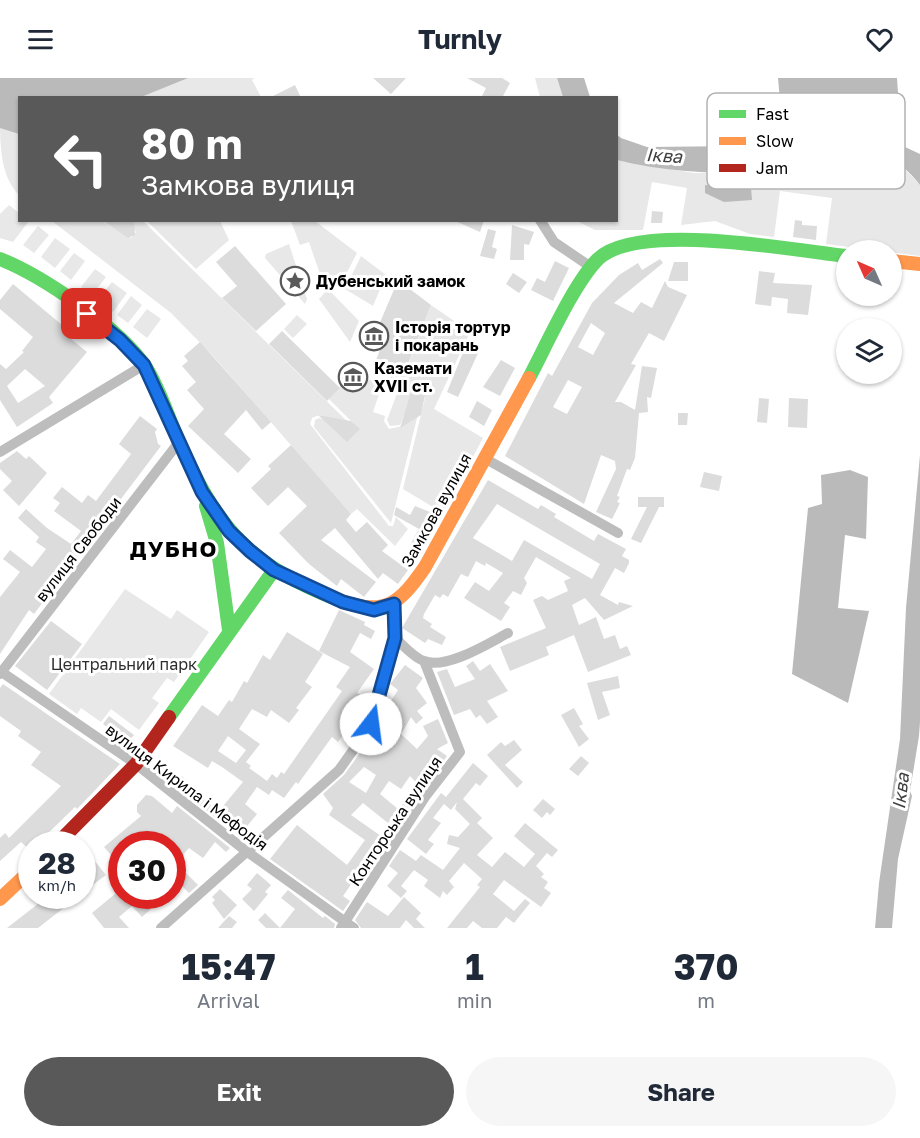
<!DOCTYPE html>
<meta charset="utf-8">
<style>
body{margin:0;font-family:"Golos Text",sans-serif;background:#f6f6f7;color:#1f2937;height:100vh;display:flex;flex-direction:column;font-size:22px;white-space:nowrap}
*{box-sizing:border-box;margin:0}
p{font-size:20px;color:#747a83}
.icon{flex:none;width:33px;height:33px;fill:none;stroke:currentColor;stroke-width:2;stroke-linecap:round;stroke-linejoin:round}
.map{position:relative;height:850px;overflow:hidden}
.details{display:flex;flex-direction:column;background:#fff;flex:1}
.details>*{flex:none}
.hud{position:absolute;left:18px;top:18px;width:600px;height:126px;border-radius:0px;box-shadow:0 2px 4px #0004;background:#595959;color:#fff;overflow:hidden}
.needle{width:39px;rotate:315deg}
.fabs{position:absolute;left:836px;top:162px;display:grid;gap:12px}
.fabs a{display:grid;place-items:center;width:66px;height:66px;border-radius:50%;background:#fff;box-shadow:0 2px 4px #0004;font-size:30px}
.speed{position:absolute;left:18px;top:753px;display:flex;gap:12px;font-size:30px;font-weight:700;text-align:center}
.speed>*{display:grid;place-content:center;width:78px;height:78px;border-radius:50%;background:#fff;box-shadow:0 2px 4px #0004;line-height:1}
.speed small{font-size:15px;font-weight:400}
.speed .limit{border:9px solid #d22;background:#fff;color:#111}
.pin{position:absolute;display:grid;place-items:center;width:51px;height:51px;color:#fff;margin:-26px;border-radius:12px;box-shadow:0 3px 9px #0006}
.me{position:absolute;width:66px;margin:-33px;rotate:15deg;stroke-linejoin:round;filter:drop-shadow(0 0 4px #0008)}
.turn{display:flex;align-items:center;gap:21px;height:126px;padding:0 24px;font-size:27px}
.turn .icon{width:78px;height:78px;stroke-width:2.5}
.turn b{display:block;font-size:42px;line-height:51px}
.eta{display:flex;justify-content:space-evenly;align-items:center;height:102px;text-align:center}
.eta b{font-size:36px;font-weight:700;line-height:42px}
.button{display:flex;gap:12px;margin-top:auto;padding:12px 24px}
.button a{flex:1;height:69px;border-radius:36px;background:#595959;color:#fff;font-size:24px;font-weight:700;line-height:69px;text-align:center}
.button a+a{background:#f6f6f7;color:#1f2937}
header{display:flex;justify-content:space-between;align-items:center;height:78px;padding:0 24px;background:#fff;font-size:27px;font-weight:700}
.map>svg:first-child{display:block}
.green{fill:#e8e8e8}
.water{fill:#bababa}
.building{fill:#dcdcdc;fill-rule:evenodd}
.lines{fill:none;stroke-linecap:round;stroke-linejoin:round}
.street{stroke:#bdbdbd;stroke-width:10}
.fast{stroke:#63d668;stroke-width:14}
.slow{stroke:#ff974d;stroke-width:14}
.jam{stroke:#b3261e;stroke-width:14}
.route-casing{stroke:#114b97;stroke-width:15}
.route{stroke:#1a73e8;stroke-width:10}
.labels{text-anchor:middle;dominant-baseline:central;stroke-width:6;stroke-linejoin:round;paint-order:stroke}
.poi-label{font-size:16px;font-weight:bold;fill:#000;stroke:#fff;text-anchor:start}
.street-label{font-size:16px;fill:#000;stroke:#fff}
.park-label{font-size:16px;fill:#2d2d2d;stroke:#fff}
.water-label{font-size:18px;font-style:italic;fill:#3e3e3e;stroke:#fff}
.district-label{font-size:22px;font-weight:bold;letter-spacing:1.5px;fill:#000;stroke:#fff}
.key{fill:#fff;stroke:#b2b2b2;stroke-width:1.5}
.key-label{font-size:16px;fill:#000}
</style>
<header><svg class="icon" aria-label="menu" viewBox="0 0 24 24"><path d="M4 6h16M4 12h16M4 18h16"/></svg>Turnly<svg class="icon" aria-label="heart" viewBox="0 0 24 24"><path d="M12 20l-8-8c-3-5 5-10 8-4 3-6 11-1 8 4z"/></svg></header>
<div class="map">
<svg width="920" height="850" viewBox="0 0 920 850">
<rect width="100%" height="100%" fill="#fff"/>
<path class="green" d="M95,0H254L252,2L261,19L89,20Z
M535,0H557L563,19H540Z
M0,37L19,41V117C0,98 0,66 0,37Z
M883,78L900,86L920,107V178L826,166L832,120L780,113L774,159L750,156L715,143L681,147L687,110L652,104L643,152H595L577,143L616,142L617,82L694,95L851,94L872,79Z
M9,127L19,135L20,142L29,143L13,164L0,160V136Z
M52,143H102L131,160L136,154L128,143H143L355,351L319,337L312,340L310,346L389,448H393L396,439L408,451L395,468L357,431L351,436L214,279L171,235Z
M147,143H220L229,162L196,191Z
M291,143H315L357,175L340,208L320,196L309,164L300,167Z
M38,148L49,157L34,175L23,167Z
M55,160L70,171L55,190L41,179Z
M289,166L307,221L305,226L265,180L266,176Z
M74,175L85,183L71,202L60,193Z
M361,178L386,197L373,228L345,211Z
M95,191L106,199L92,217L81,209Z
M112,204L127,215L113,234L97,222Z
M328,211L359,243L350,264L319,221Z
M131,218L142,227L128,245L117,237Z
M431,227L470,254L434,331L483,360L443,435L403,411L425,320L424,314L415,311L400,347L390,348L387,342Z
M147,231L161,241L147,260L133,249Z
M297,237L307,246L293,260L284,251Z
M353,299L365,300L382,307L373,334L385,338L384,343L389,351L402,348L422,320L391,445L314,349L315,342L319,340L359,351L329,321L344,305Z
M125,511L171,541L177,532L209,554L174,604L167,600L152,620L159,625L139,652L111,631L101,644L81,630L77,636L49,616Z"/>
<path class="water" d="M0,0H188L141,19L20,20L19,56L0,50Z
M557,0H584L590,19H563Z
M778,0H897L899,30L781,34Z
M616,56L621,60L647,69L847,67L888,61L920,76V107C910,94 889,72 871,80C864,83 857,90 851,94C773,94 693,101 617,82Z
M705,107L751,110L752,122L724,124L705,115Z
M920,377V644L919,658L910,713L912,718L898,781L892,850H875L879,805L900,661L906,530Z
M850,392L868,399L866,461L845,457L838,530L869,533L848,625L792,596L808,430L822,426L821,397Z"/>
<path class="building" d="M373,0H406L391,16Z
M467,0H502L510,5L502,20H481L486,10Z
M295,7L301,20H269Z
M652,133L663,134L662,145H651Z
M102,142H134L135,157L128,160Z
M453,142H484L480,154Z
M795,142L802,143V147L817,148L816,162L793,159Z
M512,147L534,154L529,167L524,166V182H510Z
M488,151L496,153L492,169L497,171L494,181L480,178Z
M235,168L286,226L256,253L222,220L237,208L216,184Z
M660,181L663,185L614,225L633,235L641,224L652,230L665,203L668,209L687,217L664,263L649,255L631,286L636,287L615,324H621L635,332L642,288L657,290L651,320L647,319L648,334L639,335L635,380L630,392L627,391L617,418L620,419L617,424L620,425L612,441L596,434L616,391L615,383L601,377L584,426L505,378L548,295L552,298L592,225L619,197L638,185L642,192ZM591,245L605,255L593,277L578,269ZM568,302L582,309L567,336L553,329Z
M555,183L569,190L553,223L531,212L537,200L545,204Z
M674,184H688V203H668Z
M759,193L775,195L773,205L812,207L808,237L787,235L788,221L772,219L771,228L755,226Z
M513,195L527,204L519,215L506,206Z
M398,202L431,227L401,304L372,292L380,272L370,268Z
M13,206L74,257L71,261L87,274L49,319L53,325L17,349L0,322V286L6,291L24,274L22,273L33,259L0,231V222ZM25,291L45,308L18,325L7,308Z
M282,253L340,310L327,323L269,266Z
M200,264L271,344L262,352L246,332L224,356L251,381L238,395L188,348L204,331L187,312L196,304L182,288L188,283L184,278Z
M466,267L479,273L458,319L447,314Z
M501,282L515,290L500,318L483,309Z
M415,311L421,312L425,317L421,337L400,350L411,314Z
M759,320L769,321L767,345L757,344Z
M789,320L808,321L807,350L788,349Z
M477,323L492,332L484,348L469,339Z
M678,335H688L687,347H678Z
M318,337L351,343L360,351L347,364Z
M140,338L157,351L155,354L158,366L161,368L34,536L29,532L0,576V519L20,494L3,481L10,472L32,489L46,471L36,464L39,459L18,440L26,431L47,450L71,466L81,453L54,433L60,425L53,420L62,409L82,425L88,417L96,423L131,376L119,366Z
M291,367L351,436L346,442L356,454L367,444L388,467L382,473L408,492L398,506L383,495L378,501L335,450L321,462L376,504L364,519L341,501L337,508L309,486L279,455L307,428L288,409L268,428L251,410L271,391L268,388Z
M17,373L26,381L29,378L47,395L19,428L3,412L12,403L0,391V385Z
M704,394L722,398L719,413L700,409Z
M488,402L538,431L541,427L556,436L554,439L594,463L598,456L626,471L622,478L629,482V485L624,495L615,490L600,517L618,527L619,524L633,528L604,542L585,520L572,527L579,547L596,539L604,561L615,557L620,571L627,568L631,577L588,594L574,557L546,569L549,577L510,593L500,569L546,550L533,522L542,518L548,522L568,513L564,503L571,500L536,479L524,500L527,505L521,517L513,513L504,525L510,529L501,543L464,520L475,504L489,513L503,495L486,485L485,488L476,483L468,499L461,496L448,519L443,516L440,520L435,517L424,536L423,540L432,546L430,549L446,559L442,567L428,561L425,565L402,550ZM497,426L600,486L592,501L524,462L512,483L473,460Z
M638,419H664V429H659L641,465L631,461L647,429H638Z
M415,428L440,438L419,472L410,467L419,451L394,437L396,429L410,437Z
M339,532L365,544L364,547L375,553L371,561L360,555L350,574L374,591L357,615L361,617L349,634L356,639L338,664L332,659L298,706L296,704L284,720L272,712L269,717L257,709L245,726L257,736L239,758L174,707L182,698L192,707L190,710L219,733L243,704L222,689L212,683L208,690L173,668L202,627L218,638L229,622L232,624L244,603L247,605L263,577L270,582L287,554L323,576L305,604L312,609L296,630L299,632L289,645L271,632L267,639L252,631L239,651L260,666L246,684L251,688L249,690L267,703L272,696L277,700L281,694L284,696L342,613L336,609L350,589L319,573ZM228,658L246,672L236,685L218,673Z
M51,543L82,566L47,612L15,588Z
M473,583L480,593L490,586L508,613L487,623L498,639L487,646L480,637L476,640L470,631L454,637L437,594L447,591L455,609L475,601L466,588Z
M405,587L423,600L416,610L427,625L417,633L423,640L416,646L411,639L401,656L417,671L428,658L423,648L438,641L448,665L437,671L447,678L422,711L410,698L401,711L389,703L380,716L398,731L404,725L409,729L397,749L390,743L388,745L363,725L351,737L381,758L373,769L376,771L343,818L350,823L343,833L270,781L297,747L347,787L365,762L329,737L333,730L323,716L344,697L363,671L367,667L369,669L390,647L383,643L392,628L389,626L398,612L390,606ZM364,689L376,697L366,715L349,704Z
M618,598L620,610L602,614L610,637L598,642L587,605Z
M3,606L120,686L77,731L75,729L37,766H32V774L21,764L0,783V760L5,755L9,760L61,708L31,687L41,674L18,658L21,653L0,638V610Z
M574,630L583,646L579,648L589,661L579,669L561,637Z
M109,638L134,657L127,665L103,646Z
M514,662L522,672L505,687L523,704L517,710L487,677L501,664L505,668Z
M581,678L589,685L578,698L569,691Z
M473,685L488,698L480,708L476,705L463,721L482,740L477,745L493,760L477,777L492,789L505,774L524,789L535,776L514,758L525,745L558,772L552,779L547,775L536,788L544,796L541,799L548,804L544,810L551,815L541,829L504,802L493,816L514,833L525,821L530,825L514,845L506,839L497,850H482L473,843L467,850H447L480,809L477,807L482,801L464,785L449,803L454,809L447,817L443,813L440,820L424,808L428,802L414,792L401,808L407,813L401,820L387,808L398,795L389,788L400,772L416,783L421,777L443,792L460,770L447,766L449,757L458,759L470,746L455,731L457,724L451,732L444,726L433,740L441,745L428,762L434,766L426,776L407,761L441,715L446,719Z
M146,717L152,718L172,735L177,728L230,770L226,774L215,764L203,780L189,770L176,785L198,807L189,815L172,798V766H122V790L104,769L141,738L137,734V727Z
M543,721L555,731L550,737L547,734L542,740L533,732Z
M94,782L106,797L82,815V790Z
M257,795L271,807L265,814L268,816L254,833L242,821L252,811L247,807Z
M121,811L122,818H125L131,824L138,818L151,831L142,839L132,828L119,839L129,850H104L92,835Z
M220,811L237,827L224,841L212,825L215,822L212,819Z
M288,812L323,840L325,838L335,846L334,850H280L295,831L281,820Z
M48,818H79L38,850H7Z
M404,819L421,835L416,841L425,850H414L406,842L400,850H361L355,842L367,824L388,838Z
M265,835L280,850H266L258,842Z
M229,838L237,844L232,850H218Z"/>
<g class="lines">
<path class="street" d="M540,142L554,164L591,189
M0,374L144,287
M484,380L618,455
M395,560C403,567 414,580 424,583C446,592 489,565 508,555
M0,593L136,686L246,773L354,850
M0,596L179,364
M161,850L339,692L371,647L395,560L394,526
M341,850L425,719L460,674L424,583"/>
<path class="fast" d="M0,181C43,198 119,250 145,288C159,309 167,336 177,359C216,449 247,487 341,523
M529,300C546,268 574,205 598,181C638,143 793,172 846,178
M206,428L217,465L229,552
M169,639L274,492"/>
<path class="slow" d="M891,183L920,186
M341,523C386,539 400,525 425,489L529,300
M0,821L32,791"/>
<path class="jam" d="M57,766L136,686L169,639"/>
</g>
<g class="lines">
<g class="route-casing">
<path id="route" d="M87,236L120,262L144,287L202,414L229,453L250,473L274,492L343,524L374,532L394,526L395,560L371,646"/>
</g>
<use href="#route" class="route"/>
</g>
<defs>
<g id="sight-ring" transform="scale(1.5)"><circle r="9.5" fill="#fff" stroke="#595959" stroke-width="1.5"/><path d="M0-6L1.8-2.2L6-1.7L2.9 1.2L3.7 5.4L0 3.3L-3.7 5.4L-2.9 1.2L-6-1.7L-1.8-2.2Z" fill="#595959"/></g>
<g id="museum-ring" transform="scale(1.5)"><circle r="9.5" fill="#fff" stroke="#595959" stroke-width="1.5"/><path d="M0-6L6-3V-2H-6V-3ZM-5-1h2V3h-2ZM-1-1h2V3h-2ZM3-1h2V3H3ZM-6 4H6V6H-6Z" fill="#595959"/></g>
</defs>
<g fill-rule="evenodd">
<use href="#sight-ring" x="295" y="203"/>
<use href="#museum-ring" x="374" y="258"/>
<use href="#museum-ring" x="353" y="299"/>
</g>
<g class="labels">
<g class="poi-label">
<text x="316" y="203">Дубенський замок</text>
<text x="395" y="249">Історія тортур<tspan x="395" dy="18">і покарань</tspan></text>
<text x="374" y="290">Каземати<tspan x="374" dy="18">XVII ст.</tspan></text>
</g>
<g class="street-label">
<text transform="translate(436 432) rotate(-61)">Замкова вулиця</text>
<text transform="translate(78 471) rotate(-52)">вулиця Свободи</text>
<text transform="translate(187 709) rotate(37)">вулиця Кирила і Мефодія</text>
<text transform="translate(395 743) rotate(-56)">Конторська вулиця</text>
</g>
<g class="park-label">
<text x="124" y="586">Центральний парк</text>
</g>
<g class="water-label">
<text transform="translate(664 77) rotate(3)">Іква</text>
<text transform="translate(900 713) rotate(-83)">Іква</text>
</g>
<g class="district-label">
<text x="174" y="470">ДУБНО</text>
</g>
</g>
<rect x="707" y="15" width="198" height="96" rx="9" class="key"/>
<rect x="719" y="32" width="27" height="8" fill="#63d668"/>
<rect x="719" y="59" width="27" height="8" fill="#ff974d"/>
<rect x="719" y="86" width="27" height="8" fill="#b3261e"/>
<g class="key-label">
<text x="756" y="42">Fast</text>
<text x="756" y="69">Slow</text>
<text x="756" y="96">Jam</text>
</g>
</svg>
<div class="fabs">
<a><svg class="needle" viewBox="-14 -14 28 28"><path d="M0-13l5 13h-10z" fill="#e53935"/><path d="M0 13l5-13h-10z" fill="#747a83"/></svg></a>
<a><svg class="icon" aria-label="layers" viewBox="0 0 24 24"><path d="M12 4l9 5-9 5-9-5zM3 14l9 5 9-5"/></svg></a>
</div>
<div class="speed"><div>28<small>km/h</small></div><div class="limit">30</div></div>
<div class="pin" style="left:87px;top:236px;background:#d93025"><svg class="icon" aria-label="arrive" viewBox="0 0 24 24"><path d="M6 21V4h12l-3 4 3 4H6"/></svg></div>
<svg class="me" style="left:371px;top:646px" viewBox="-20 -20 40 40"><circle r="19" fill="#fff"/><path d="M0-13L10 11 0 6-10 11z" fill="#1a73e8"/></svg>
<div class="hud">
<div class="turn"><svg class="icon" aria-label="left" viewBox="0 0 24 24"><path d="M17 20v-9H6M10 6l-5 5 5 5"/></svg><div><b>80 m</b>Замкова вулиця</div></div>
</div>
</div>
<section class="details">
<div class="eta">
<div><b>15:47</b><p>Arrival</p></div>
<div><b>1</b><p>min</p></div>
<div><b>370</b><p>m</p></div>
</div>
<div class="button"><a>Exit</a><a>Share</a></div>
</section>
